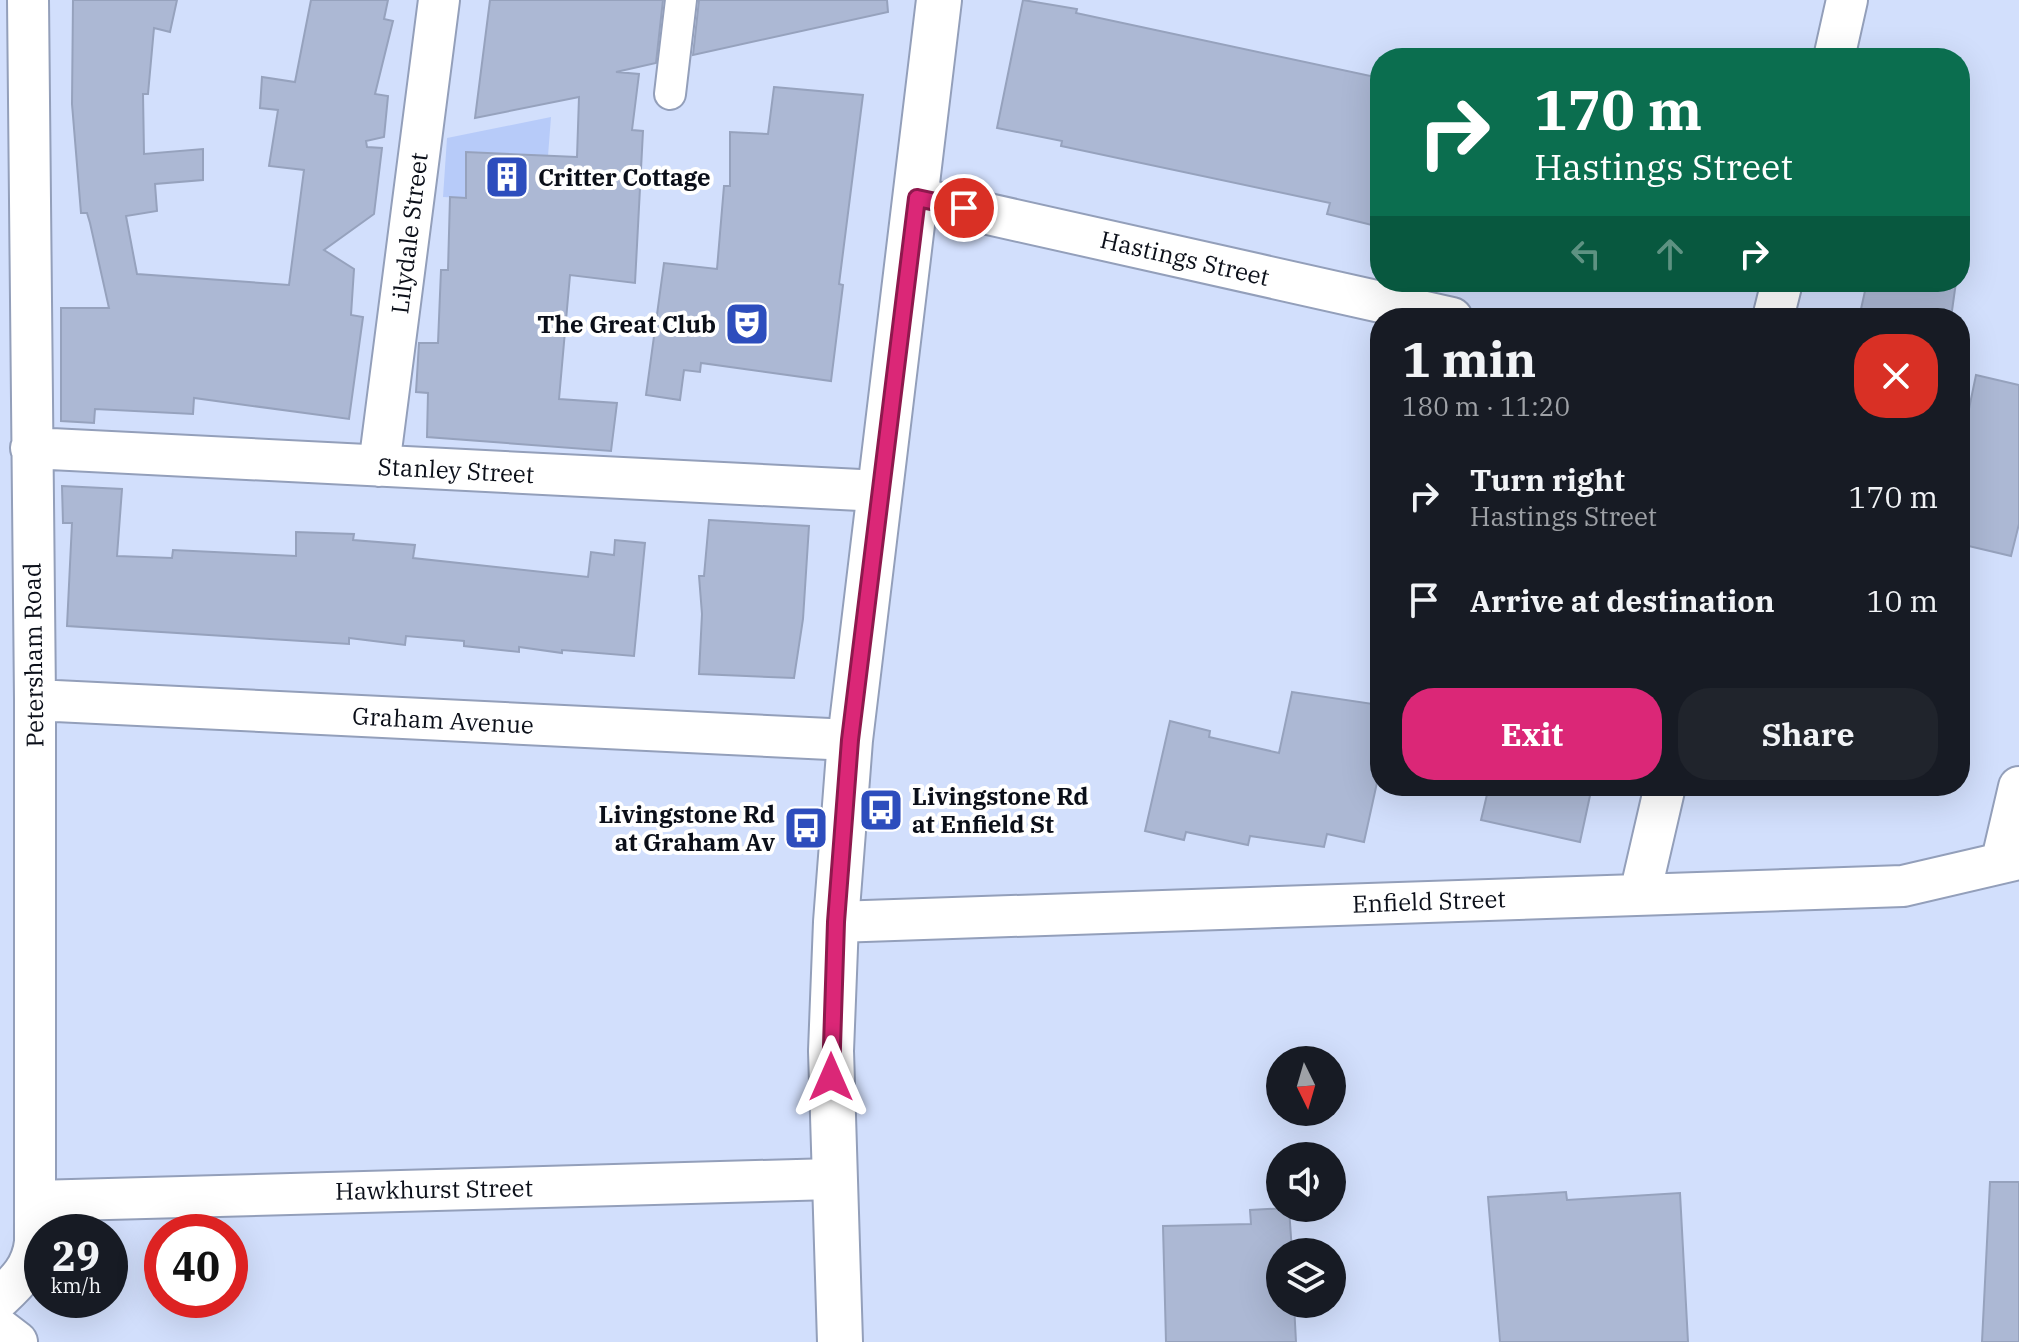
<!DOCTYPE html>
<meta charset="utf-8">
<style>
body{margin:0;font-family:"IBM Plex Serif",serif;background:#20242c;color:#f1f3f6;height:100vh;display:flex;flex-direction:column;font-size:30px;white-space:nowrap}
*{box-sizing:border-box;margin:0}
p{font-size:26px;color:#9ea1a6}
.icon{flex:none;width:44px;height:44px;fill:none;stroke:currentColor;stroke-width:2;stroke-linecap:round;stroke-linejoin:round}
.map{position:relative;flex:1;overflow:hidden}
.side{position:absolute;left:1370px;top:308px;width:600px;height:488px;display:flex;flex-direction:column;background:#171b24;border-radius:32px;box-shadow:0 8px 32px #0002}
.side>*{flex:none}
.hud{position:absolute;left:1370px;top:48px;width:600px;height:244px;border-radius:32px;box-shadow:0 8px 32px #0002;background:#0b6e4f;color:#fff;overflow:hidden}
.needle{width:52px;rotate:175deg}
.controls{position:absolute;left:1266px;top:1046px;display:grid;gap:16px}
.controls a{display:grid;place-items:center;width:80px;height:80px;border-radius:50%;background:#171b24;box-shadow:0 8px 32px #0002;font-size:40px}
.speed{position:absolute;left:24px;top:1214px;display:flex;gap:16px;font-size:40px;font-weight:700;text-align:center}
.speed>*{display:grid;place-content:center;width:104px;height:104px;border-radius:50%;background:#171b24;box-shadow:0 8px 32px #0002;line-height:1}
.speed small{font-size:20px;font-weight:400}
.speed .limit{border:12px solid #d22;background:#fff;color:#111}
.pin{position:absolute;display:grid;place-items:center;width:68px;height:68px;color:#fff;margin:-34px;border:4px solid #fff;border-radius:50%;box-shadow:0 2px 8px #0007}
.me{position:absolute;width:88px;margin:-44px;rotate:0deg;stroke-linejoin:round;filter:drop-shadow(0 0 6px #0008)}
.turn{display:flex;align-items:center;gap:28px;height:168px;padding:0 32px;font-size:36px}
.turn .icon{width:104px;height:104px;stroke-width:2.5}
.turn b{display:block;font-size:56px;line-height:68px}
.lanes{display:flex;align-items:center;height:76px;padding:0 32px;background:#0003;justify-content:center;gap:40px;direction:ltr}
.lanes .off{opacity:.35}
.round{display:grid;place-items:center;flex:none;width:84px;height:84px;border-radius:32px;background:#20242c}
.headline{display:flex;align-items:center;justify-content:space-between;height:136px;padding:0 32px}
h1{font-size:48px;font-weight:800;line-height:60px}
.primary-button{display:flex;gap:16px;margin-top:auto;padding:16px 32px}
.primary-button a{flex:1;height:92px;border-radius:32px;background:#db2777;color:#fff;font-size:32px;font-weight:800;line-height:92px;text-align:center}
.primary-button a+a{background:#20242c;color:#f1f3f6}
ul{padding:0;list-style:none}
li{display:flex;align-items:center;gap:24px;height:104px;padding:0 32px}
li div{flex:1}
li b{display:block;font-size:30px}
li em{font-style:normal}
.map>svg:first-child{display:block}
.green{fill:#b7cbf9}
.building{fill:#acb8d4;stroke:#96a2bd;stroke-width:2}
.lines{fill:none;stroke-linecap:round;stroke-linejoin:round}
.pedestrian-casing{stroke:#939fba;stroke-width:34}
.minor-casing{stroke:#939fba;stroke-width:44}
.tertiary-casing{stroke:#939fba;stroke-width:48}
.pedestrian{stroke:#fff;stroke-width:30}
.minor{stroke:#fff;stroke-width:40}
.tertiary{stroke:#fff;stroke-width:44}
.route-casing{stroke:#8e194d;stroke-width:20}
.route{stroke:#db2777;stroke-width:14}
.labels{text-anchor:middle;dominant-baseline:central;stroke-width:8;stroke-linejoin:round;paint-order:stroke}
.poi-label{font-size:24px;font-weight:bold;fill:#0b0f19;stroke:#fff;text-anchor:start}
.street-label{font-size:24px;fill:#0b0f19;stroke:#fff}
</style>
<div class="map">
<svg width="2019" height="1342" viewBox="0 0 2019 1342">
<rect width="100%" height="100%" fill="#d2dffc"/>
<path class="green" d="M551,117L548,156L467,152L466,198L443,197L447,138Z"/>
<path class="building" d="M73,0H177L170,32L154,28L148,94H143L144,154L203,149V180L155,184L157,211L126,216L137,274L289,285L304,170L269,166L278,110L260,108L262,77L295,82L311,0H388L384,19L393,21L375,94L388,96L384,137L366,141L367,147L382,148L374,214L324,250L354,269L351,315L363,317L349,419L194,398L193,414L95,409L94,423L61,421V308H109L90,223L87,213H81L72,104Z
M490,0H663L656,63L616,72L639,74L632,130L643,131L635,283L570,275L559,399L617,403L611,451L427,437L428,393L416,392L419,343H438L441,270H448L450,197L466,198V152L577,157L579,97L475,118Z
M699,0H887L888,12L693,55Z
M1023,0L1077,9L1076,13L1380,78V227L1327,214L1330,203L1061,146L1062,141L997,128Z
M774,87L863,95L839,284L843,285L831,381L701,363L700,372L684,370L680,400L646,395L664,263L717,269L724,186H730V132L768,134Z
M1867,282H1956L1951,318H1859Z
M1976,375L2019,385V524L2011,556L1960,544V452Z
M62,486L122,489L117,556L172,558L173,550L296,556V532L354,534L353,540L415,545L413,558L588,577L591,552L614,555L615,540L645,543L634,656L562,650V653L519,647V652L464,646V641L406,636L405,645L349,638V644L67,626L72,523H63Z
M709,520L809,526L803,619L794,678L699,674L702,614L699,576H704Z
M1292,692L1380,705V769L1364,842L1327,834L1324,847L1250,836L1248,845L1186,832L1184,840L1145,831L1170,721L1210,731L1209,737L1279,753Z
M1489,786H1569L1591,791L1580,842L1481,820Z
M1990,1182H2019V1342H1982Z
M1566,1192L1567,1200L1680,1193L1688,1342H1500L1488,1197Z
M1289,1208L1292,1252H1280V1304H1294L1296,1342H1166L1163,1226L1251,1224L1250,1210Z"/>
<g class="lines">
<g class="pedestrian-casing">
<path id="pedestrian" d="M670,94L681,0"/>
</g>
<g class="minor-casing">
<path id="minor" d="M1834,58L1847,0
M917,198L1452,318
M1773,318L1782,282
M31,448L880,491
M379,466L439,0
M35,700L850,740
M2002,860L2019,787
M1640,894L1665,786
M836,922L1903,886L2019,859
M35,1201L832,1179
M0,1298C18,1281 32,1268 35,1242V700L28,0
M0,1329L17,1342"/>
</g>
<g class="tertiary-casing">
<path id="tertiary" d="M840,1342L831,1051L836,922L850,740L939,0"/>
</g>
<use href="#pedestrian" class="pedestrian"/>
<use href="#minor" class="minor"/>
<use href="#tertiary" class="tertiary"/>
</g>
<g class="lines">
<g class="route-casing">
<path id="route" d="M831,1077L836,922L850,740L917,198L964,208"/>
</g>
<use href="#route" class="route"/>
</g>
<defs>
<g id="building-square" transform="scale(2.3)"><rect x="-9" y="-9" width="18" height="18" rx="4" fill="#2d4dbd" stroke="#fff"/><path d="M-4-6H4V6H1V3H-1V6H-4ZM-2.5-4.3h1.7v1.8h-1.7ZM.8-4.3h1.7v1.8H.8ZM-2.5-1h1.7V.8h-1.7ZM.8-1h1.7V.8H.8Z" fill="#fff"/></g>
<g id="theatre-square" transform="scale(2.3)"><rect x="-9" y="-9" width="18" height="18" rx="4" fill="#2d4dbd" stroke="#fff"/><path d="M-5-5.5Q0-4 5-5.5V0Q5 5 0 6Q-5 5-5 0ZM-3.3-2.5H-1v1.5H-3.3ZM1-2.5H3.3v1.5H1ZM-2.8 1Q0 5.5 2.8 1Z" fill="#fff"/></g>
<g id="bus-square" transform="scale(2.3)"><rect x="-9" y="-9" width="18" height="18" rx="4" fill="#2d4dbd" stroke="#fff"/><path d="M-5-6H5V4H4V6H2V4H-2V6H-4V4H-5ZM-3.5-4V0h7V-4ZM-3.5 1.2v1.5H-2V1.2ZM2 1.2v1.5H3.5V1.2Z" fill="#fff"/></g>
</defs>
<g fill-rule="evenodd">
<use href="#building-square" x="507" y="177"/>
<use href="#theatre-square" x="747" y="324"/>
<use href="#bus-square" x="881" y="810"/>
<use href="#bus-square" x="806" y="828"/>
</g>
<g class="labels">
<g class="poi-label">
<text x="538" y="177">Critter Cottage</text>
<text x="716" y="324" text-anchor="end">The Great Club</text>
<text x="912" y="796">Livingstone Rd<tspan x="912" dy="28">at Enfield St</tspan></text>
<text x="775" y="814" text-anchor="end">Livingstone Rd<tspan x="775" dy="28">at Graham Av</tspan></text>
</g>
<g class="street-label">
<text transform="translate(409 233) rotate(-83)">Lilydale Street</text>
<text transform="translate(1185 258) rotate(13)">Hastings Street</text>
<text transform="translate(456 470) rotate(3)">Stanley Street</text>
<text transform="translate(33 655) rotate(-91)">Petersham Road</text>
<text transform="translate(443 720) rotate(3)">Graham Avenue</text>
<text transform="translate(1429 901) rotate(-2)">Enfield Street</text>
<text transform="translate(434 1189) rotate(-1)">Hawkhurst Street</text>
</g>
</g>
</svg>
<div class="controls">
<a><svg class="needle" viewBox="-14 -14 28 28"><path d="M0-13l5 13h-10z" fill="#e53935"/><path d="M0 13l5-13h-10z" fill="#9ea1a6"/></svg></a>
<a><svg class="icon" aria-label="sound" viewBox="0 0 24 24"><path d="M4 9h4l5-4v14l-5-4H4zM17 9q2 3 0 6"/></svg></a>
<a><svg class="icon" aria-label="layers" viewBox="0 0 24 24"><path d="M12 4l9 5-9 5-9-5zM3 14l9 5 9-5"/></svg></a>
</div>
<div class="speed"><div>29<small>km/h</small></div><div class="limit">40</div></div>
<div class="pin" style="left:964px;top:208px;background:#d93025"><svg class="icon" aria-label="arrive" viewBox="0 0 24 24"><path d="M6 21V4h12l-3 4 3 4H6"/></svg></div>
<svg class="me" style="left:831px;top:1077px" viewBox="-20 -20 40 40"><path d="M0-17L14 15 0 8-14 15z" fill="#db2777" stroke="#fff" stroke-width="4"/></svg>
<div class="hud">
<div class="turn"><svg class="icon" aria-label="right" viewBox="0 0 24 24"><path d="M7 20v-9h11M14 6l5 5-5 5"/></svg><div><b>170 m</b>Hastings Street</div></div>
<div class="lanes"><svg class="icon off" aria-label="left" viewBox="0 0 24 24"><path d="M17 20v-9H6M10 6l-5 5 5 5"/></svg><svg class="icon off" aria-label="ahead" viewBox="0 0 24 24"><path d="M12 20V5M6 11l6-6 6 6"/></svg><svg class="icon" aria-label="right" viewBox="0 0 24 24"><path d="M7 20v-9h11M14 6l5 5-5 5"/></svg></div>
</div>
<section class="side">
<div class="headline"><div><h1>1 min</h1><p>180 m · 11:20</p></div><a class="round" style="background:#d93025;color:#fff"><svg class="icon" aria-label="close" viewBox="0 0 24 24"><path d="M6 6l12 12M18 6L6 18"/></svg></a></div>
<ul>
<li><svg class="icon" aria-label="right" viewBox="0 0 24 24"><path d="M7 20v-9h11M14 6l5 5-5 5"/></svg><div><b>Turn right</b><p>Hastings Street</p></div><em>170 m</em></li>
<li><svg class="icon" aria-label="arrive" viewBox="0 0 24 24"><path d="M6 21V4h12l-3 4 3 4H6"/></svg><div><b>Arrive at destination</b></div><em>10 m</em></li>
</ul>
<div class="primary-button"><a>Exit</a><a>Share</a></div>
</section>
</div>
